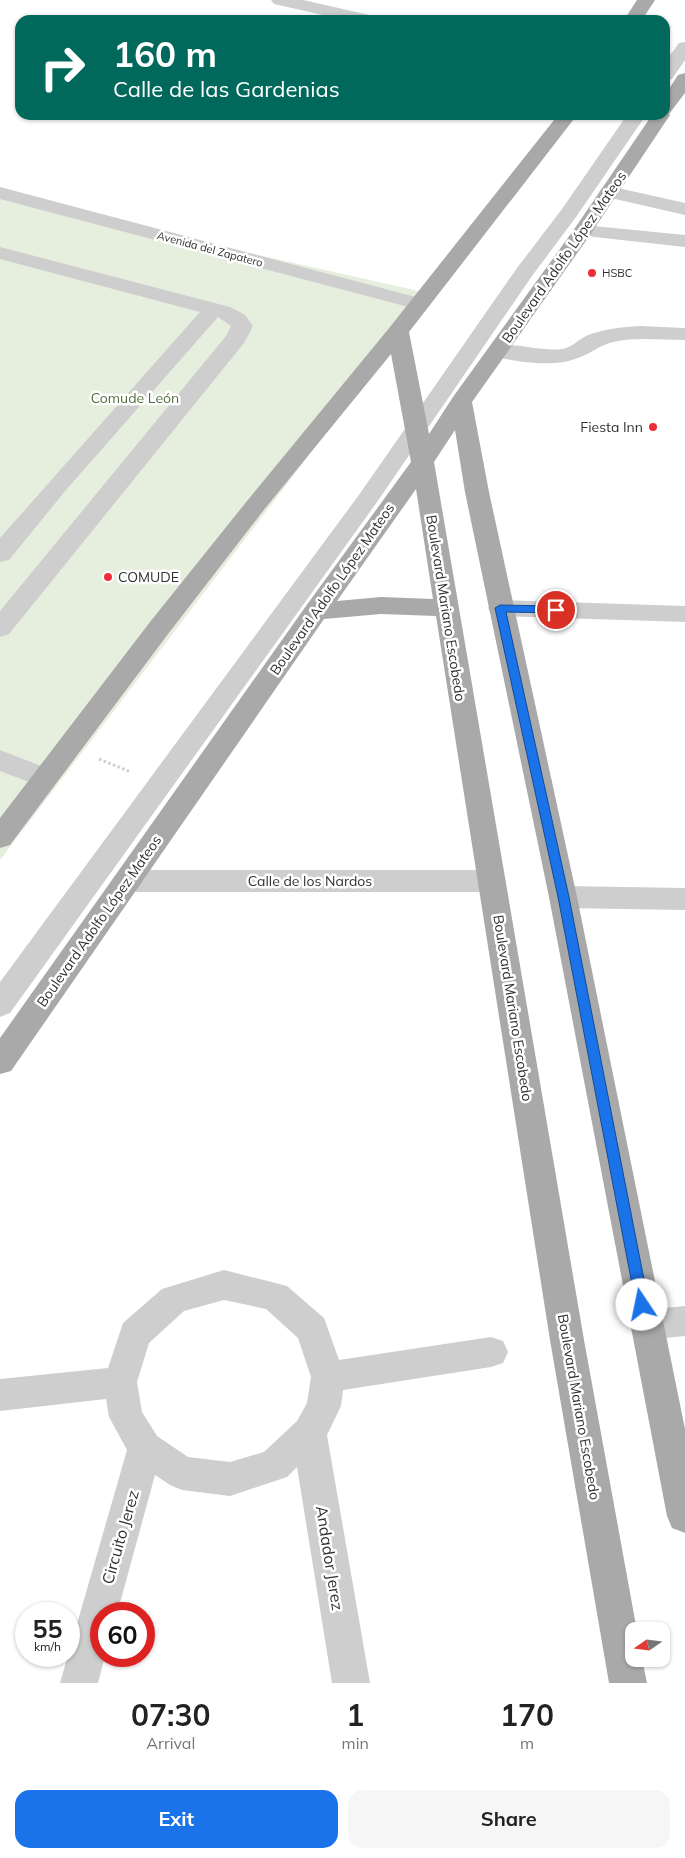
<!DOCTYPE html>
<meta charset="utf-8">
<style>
body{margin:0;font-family:Mulish,sans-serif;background:#f6f6f6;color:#222;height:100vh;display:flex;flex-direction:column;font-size:19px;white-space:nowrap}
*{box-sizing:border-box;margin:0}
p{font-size:16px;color:#767676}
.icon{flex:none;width:28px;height:28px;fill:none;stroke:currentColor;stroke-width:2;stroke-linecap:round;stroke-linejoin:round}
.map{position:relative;height:1683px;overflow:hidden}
.sheet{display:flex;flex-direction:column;background:#fff;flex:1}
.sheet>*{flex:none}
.top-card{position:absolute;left:15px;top:15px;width:655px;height:105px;border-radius:15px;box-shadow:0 1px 4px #0004;background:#00695c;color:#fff;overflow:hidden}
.needle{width:32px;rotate:256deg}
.fabs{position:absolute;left:625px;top:1622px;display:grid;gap:10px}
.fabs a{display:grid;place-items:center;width:45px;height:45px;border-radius:10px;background:#fff;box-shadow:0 1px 4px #0004;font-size:25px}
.speed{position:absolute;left:15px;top:1602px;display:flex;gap:10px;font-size:25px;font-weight:700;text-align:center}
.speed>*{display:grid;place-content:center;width:65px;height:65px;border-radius:50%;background:#fff;box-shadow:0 1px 4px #0004;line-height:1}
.speed small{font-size:12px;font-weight:400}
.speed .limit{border:8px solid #d22;background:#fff;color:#111}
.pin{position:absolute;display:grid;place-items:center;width:42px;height:42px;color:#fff;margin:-21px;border:2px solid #fff;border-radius:50%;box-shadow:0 1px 5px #0007}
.me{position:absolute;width:55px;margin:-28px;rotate:349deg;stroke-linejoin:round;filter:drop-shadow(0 0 4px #0008)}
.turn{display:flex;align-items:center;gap:18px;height:105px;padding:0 15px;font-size:22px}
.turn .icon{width:65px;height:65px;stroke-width:2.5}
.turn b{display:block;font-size:35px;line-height:42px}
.eta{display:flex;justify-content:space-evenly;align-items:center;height:85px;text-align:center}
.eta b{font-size:30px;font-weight:700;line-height:35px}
.action{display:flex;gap:10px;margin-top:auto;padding:10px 15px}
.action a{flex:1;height:58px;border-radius:15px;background:#1a73e8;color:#fff;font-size:20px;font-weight:700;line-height:58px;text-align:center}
.action a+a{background:#f6f6f6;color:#222}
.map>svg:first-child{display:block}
.green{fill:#e6eede}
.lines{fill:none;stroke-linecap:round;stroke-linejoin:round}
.path{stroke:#cecece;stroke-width:3;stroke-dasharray:2.5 2.5;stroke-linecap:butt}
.minor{fill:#cecece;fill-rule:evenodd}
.major{fill:#a9a9a9;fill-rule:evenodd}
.route{fill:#1a73e8;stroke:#114b97}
.poi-dot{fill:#ed2d37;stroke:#fff;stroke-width:2}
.labels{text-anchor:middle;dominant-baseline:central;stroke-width:5;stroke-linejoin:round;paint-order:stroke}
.far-street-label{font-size:11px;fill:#313131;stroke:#fff}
.far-poi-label{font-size:11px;fill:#313131;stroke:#fff;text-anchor:start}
.street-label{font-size:14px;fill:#313131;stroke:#fff}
.park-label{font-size:14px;fill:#526f3b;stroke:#fff}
.poi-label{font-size:14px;fill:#313131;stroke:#fff;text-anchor:end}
.near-street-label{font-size:16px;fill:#313131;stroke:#fff}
</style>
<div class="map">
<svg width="685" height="1683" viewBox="0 0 685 1683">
<rect width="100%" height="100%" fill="#fff"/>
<path class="green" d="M0,197L432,294L0,860Z"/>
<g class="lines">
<path class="path" d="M99,759L131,772"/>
<path class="minor" d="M271,0H303L374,16L377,20H345L274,4Z
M685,42V60L672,79L665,81V62L679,43Z
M627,115H646L576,217L532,276L377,502L10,1013L0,1017V982L361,492L517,268L562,209Z
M609,186L685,203V215L602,196L599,192L602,188Z
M0,187L427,300L431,304L427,308L420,310L0,199Z
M583,225L685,235V247L576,235L573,231L576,227Z
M0,247L230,307L245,315L253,326L244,343L9,634L0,637V611L226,336L231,326L218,317L66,490L9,560L0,562V538L200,312L0,259Z
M640,326L685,328V340C661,340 636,337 613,342C600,345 590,354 578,358C552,368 518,362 491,356L488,351L491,346C512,341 539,352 562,349C571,348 578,340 586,336C603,329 622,327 640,326Z
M500,600L685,606V622L500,616L491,614L488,608L491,602Z
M0,750L54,771L58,778L54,785L45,788L0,771Z
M128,870H492L502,873L506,881L502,889L492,892H128L118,889L114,881L118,873Z
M563,886L685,888V910L563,908L553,905L549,897L553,889Z
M224,1270L287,1286L324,1318L339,1360L491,1337L503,1341L508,1352L503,1363L491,1367L343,1390L341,1406L327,1435L370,1683H332L297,1467L287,1477L230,1496L182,1490L170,1485L155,1475L117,1614H101V1656H105L98,1683H60L127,1450L109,1417L106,1399L0,1411V1379L108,1368L123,1323L162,1289ZM224,1300L266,1309L298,1338L311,1377L307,1403L297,1421L264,1452L230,1462L188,1457L157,1436L142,1412L137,1382L149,1343L184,1311Z
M685,1306V1336L646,1340L634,1336L629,1325L634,1314L646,1310Z"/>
<path class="major" d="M637,0H655L642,20H624Z
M685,73V93L669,114L670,115L590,235L472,402L489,492L577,897L685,1429V1533L672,1528L667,1516L549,897L465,492L455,430L434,462L584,1340L637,1631H634V1659H642L647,1683H609L550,1340L436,616L381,614L324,619L11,1071L0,1074V1038L306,606L411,462L391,354L263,511L168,634L10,845L0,848V818L150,622L247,501L390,327L558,115H577L409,332L429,434L453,397L575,228L652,115H665V95L678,75ZM416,489L433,599L381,597L337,601Z"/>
</g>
<path class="route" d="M500,605L556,606L561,610L556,613L506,612L569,897L649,1305L647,1310L642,1311L638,1310L636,1305L558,897L495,608Z"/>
<g class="poi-dot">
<circle cx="592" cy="273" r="5"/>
<circle cx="653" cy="427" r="5"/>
<circle cx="108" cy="577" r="5"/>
</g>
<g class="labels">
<g class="far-street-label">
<text transform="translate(210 249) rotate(15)">Avenida del Zapatero</text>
</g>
<g class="far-poi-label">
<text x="602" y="273">HSBC</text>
</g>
<g class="street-label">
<text transform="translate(564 257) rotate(-55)">Boulevard Adolfo López Mateos</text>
<text transform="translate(332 589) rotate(-55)">Boulevard Adolfo López Mateos</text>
<text transform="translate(446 608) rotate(81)">Boulevard Mariano Escobedo</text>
<text x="310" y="881">Calle de los Nardos</text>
<text transform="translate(99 921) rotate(-55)">Boulevard Adolfo López Mateos</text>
<text transform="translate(513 1008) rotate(81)">Boulevard Mariano Escobedo</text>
<text transform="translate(579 1407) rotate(80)">Boulevard Mariano Escobedo</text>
</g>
<g class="park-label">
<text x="135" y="398">Comude León</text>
</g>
<g class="poi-label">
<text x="643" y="427">Fiesta Inn</text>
<text x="118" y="577" text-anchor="start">COMUDE</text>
</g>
<g class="near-street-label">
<text transform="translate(120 1537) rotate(-74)">Circuito Jerez</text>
<text transform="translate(330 1558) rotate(81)">Andador Jerez</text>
</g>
</g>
</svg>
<div class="fabs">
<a><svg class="needle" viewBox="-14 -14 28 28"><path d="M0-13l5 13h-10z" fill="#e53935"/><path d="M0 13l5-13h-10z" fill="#767676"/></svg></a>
</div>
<div class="speed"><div>55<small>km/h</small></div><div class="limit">60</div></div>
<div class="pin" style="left:556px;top:610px;background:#d93025"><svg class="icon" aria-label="arrive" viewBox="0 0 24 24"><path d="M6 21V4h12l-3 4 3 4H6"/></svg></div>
<svg class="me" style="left:642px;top:1305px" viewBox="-20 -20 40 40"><circle r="19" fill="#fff"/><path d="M0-13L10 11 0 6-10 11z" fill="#1a73e8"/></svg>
<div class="top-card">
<div class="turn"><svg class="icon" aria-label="right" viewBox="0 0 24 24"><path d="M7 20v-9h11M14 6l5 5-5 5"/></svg><div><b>160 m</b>Calle de las Gardenias</div></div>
</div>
</div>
<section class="sheet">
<div class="eta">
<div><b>07:30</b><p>Arrival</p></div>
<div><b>1</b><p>min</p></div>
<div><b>170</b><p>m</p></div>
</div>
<div class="action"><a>Exit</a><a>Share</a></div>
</section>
